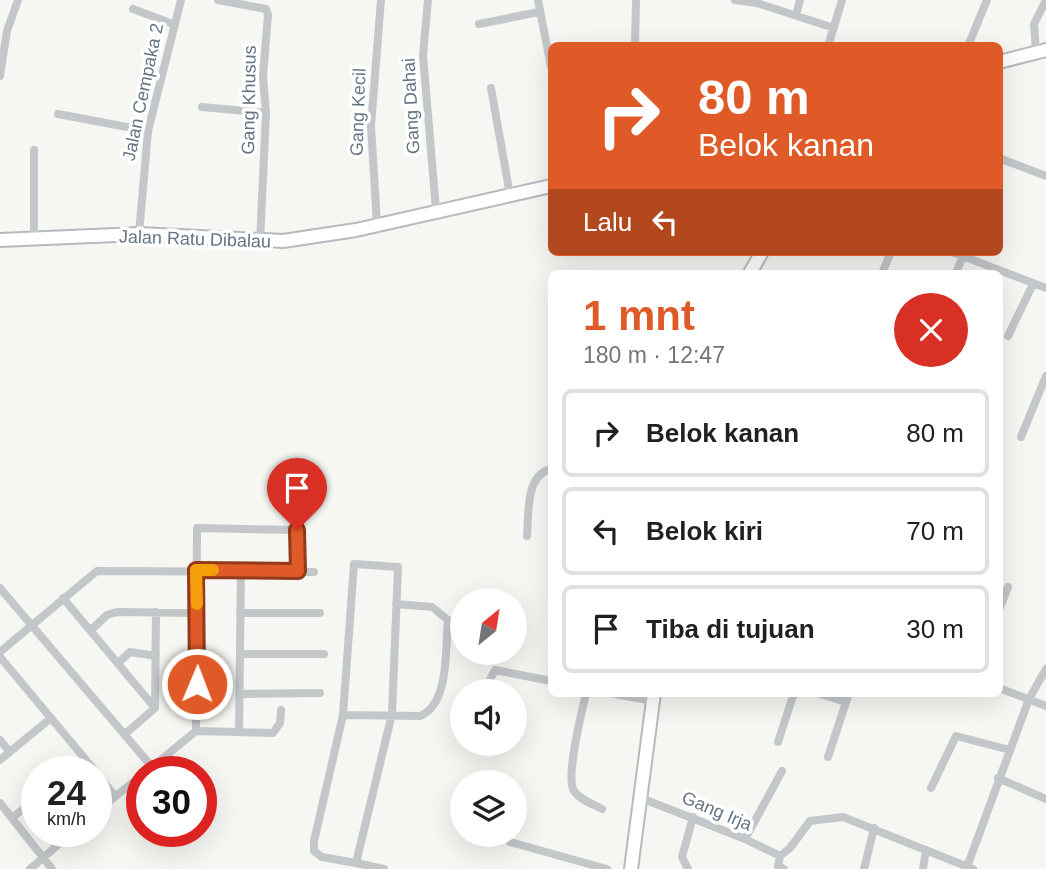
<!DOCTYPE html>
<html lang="id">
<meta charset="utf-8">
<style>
body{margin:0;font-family:Helvetica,sans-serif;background:#f2f2f2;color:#202124;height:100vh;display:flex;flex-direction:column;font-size:26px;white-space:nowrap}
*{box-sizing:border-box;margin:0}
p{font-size:23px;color:#757577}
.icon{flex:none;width:38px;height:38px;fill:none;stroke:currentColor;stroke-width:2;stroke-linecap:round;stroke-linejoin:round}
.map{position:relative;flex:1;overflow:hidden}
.details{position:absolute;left:548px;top:270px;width:455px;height:427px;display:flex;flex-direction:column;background:#fff;border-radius:10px;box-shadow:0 7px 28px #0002}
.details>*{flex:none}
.hud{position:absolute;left:548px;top:42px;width:455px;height:214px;border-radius:10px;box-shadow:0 7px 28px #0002;background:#e05a27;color:#fff;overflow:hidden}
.needle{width:46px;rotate:30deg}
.controls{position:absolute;left:450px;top:588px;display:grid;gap:14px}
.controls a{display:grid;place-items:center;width:77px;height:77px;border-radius:50%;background:#fff;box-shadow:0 7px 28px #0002;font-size:35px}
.speed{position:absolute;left:21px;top:756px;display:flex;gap:14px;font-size:35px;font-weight:700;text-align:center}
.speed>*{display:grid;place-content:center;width:91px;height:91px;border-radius:50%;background:#fff;box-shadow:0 7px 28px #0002;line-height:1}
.speed small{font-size:18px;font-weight:400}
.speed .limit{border:10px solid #d22;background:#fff;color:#111}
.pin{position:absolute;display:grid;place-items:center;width:60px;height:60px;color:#fff;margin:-72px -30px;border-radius:50% 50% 50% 0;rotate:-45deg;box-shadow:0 0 7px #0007}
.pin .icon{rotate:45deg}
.me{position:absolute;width:77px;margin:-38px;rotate:1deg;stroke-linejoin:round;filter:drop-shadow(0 0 5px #0008)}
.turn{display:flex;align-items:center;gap:24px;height:147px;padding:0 35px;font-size:32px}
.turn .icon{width:91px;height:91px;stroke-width:2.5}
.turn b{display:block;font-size:49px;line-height:60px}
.then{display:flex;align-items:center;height:66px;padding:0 35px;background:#0003;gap:14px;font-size:26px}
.round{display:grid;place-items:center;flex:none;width:74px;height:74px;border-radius:37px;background:#f2f2f2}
.head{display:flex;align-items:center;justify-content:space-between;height:119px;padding:0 35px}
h1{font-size:42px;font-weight:700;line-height:52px;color:#e05a27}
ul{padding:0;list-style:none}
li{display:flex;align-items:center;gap:21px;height:88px;margin:0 14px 10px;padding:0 21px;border:4px solid #e0e0e0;border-radius:10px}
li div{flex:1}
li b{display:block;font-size:26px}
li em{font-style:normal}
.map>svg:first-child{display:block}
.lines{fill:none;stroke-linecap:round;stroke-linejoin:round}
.secondary-casing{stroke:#b6babe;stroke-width:16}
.street{stroke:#c3c7ca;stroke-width:8}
.secondary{stroke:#fff;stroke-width:12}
.route-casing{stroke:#923a19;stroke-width:18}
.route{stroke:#e05a27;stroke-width:12}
.slow{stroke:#f59e0b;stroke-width:12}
.labels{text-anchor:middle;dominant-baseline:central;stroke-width:7;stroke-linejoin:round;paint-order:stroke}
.street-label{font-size:18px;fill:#657483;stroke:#fff}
</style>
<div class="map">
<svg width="1046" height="869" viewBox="0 0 1046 869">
<rect width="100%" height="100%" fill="#f6f6f2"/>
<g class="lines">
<g class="secondary-casing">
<path id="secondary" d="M999,62L1046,50
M0,240L139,234L283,241L356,230L551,186
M750,273L762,252
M631,869L654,693"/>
</g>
<path class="street" d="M218,0L266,9L268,15L263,76L266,113L260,242
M428,0L423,55L436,210
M538,0L551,67
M735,0L757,3L834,28
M133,9L173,24
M796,15L800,0
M479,24L539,12
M635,46L636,0
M828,46L842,0
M968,46L987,0
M1036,52L1034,24L1046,0
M0,76L7,31L18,0
M491,88L510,195
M202,107L266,113
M58,114L148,131
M34,150V239
M999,158L1046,176
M377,225L371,126L381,0
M139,234L148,131L181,0
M952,252L1046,288
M882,273L891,252
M956,273L963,256
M1008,336L1033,284
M1021,437L1046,376
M527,536C529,514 525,475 551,469
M354,564L398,567L392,714L356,863L322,857L314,851V841L343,715Z
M0,588L152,767
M63,598L155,708
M999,610L1008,587
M240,613H320
M91,630L107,615L117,612L198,613
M0,652L97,571L314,572
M240,654H324
M0,657L96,772
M118,663L130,652L156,656
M999,688L1046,706
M484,691L495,670L551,681
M586,693C582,712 565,777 574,791C580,800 593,804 602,809
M610,693L653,701
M817,693L846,702
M240,694L320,693
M343,715L420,716C450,704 445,648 448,620L432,607L396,604
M196,731L197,528L296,530L298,571
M239,732L241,569
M125,734L155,708L156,612
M0,740L9,751
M778,742L794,693
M828,757L849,693
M0,760L51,718
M69,772L85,759
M146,772L196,731L273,733L280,723L281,710
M96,773L115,796
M998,778L1046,799
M931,788L956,736L1010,750
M641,798L745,839L780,856
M0,803L52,869
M96,812L142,775
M12,818L37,798
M745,839L782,771
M510,842L607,869
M356,863L384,869
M967,867L1029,699L1046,669
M30,869L74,831
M688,869L682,857L693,817
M784,869L778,866L780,856L790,848L810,821L843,817L973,869
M864,869L874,828
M923,869L926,850"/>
<use href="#secondary" class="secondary"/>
</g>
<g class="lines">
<g class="route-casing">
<path id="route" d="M197,684L196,570L298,571L297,530"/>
</g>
<use href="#route" class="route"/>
<path class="slow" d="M197,604L196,570H213"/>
</g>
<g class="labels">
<g class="street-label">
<text transform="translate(143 92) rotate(-78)">Jalan Cempaka 2</text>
<text transform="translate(249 100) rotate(-89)">Gang Khusus</text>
<text transform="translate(411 106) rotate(-93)">Gang Dahai</text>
<text transform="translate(358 112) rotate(-88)">Gang Kecil</text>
<text transform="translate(195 239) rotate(2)">Jalan Ratu Dibalau</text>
<text transform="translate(717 811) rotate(23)">Gang Irja</text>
</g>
</g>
</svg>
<div class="controls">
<a><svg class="needle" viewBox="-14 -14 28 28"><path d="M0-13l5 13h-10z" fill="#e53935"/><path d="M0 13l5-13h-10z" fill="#757577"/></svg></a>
<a><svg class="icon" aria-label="sound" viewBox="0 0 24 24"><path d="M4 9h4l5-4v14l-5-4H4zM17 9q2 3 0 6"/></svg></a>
<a><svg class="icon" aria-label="layers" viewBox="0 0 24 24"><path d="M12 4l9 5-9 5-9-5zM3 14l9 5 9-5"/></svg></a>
</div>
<div class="speed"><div>24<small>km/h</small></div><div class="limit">30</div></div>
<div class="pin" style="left:297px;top:530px;background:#d93025"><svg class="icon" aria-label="arrive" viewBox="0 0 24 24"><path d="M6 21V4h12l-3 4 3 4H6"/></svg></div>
<svg class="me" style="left:197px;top:684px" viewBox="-20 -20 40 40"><circle r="17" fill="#e05a27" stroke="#fff" stroke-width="3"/><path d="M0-11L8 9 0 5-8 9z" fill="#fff"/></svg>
<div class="hud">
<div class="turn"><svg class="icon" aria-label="right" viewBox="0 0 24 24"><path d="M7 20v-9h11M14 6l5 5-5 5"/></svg><div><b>80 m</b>Belok kanan</div></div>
<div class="then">Lalu<svg class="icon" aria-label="left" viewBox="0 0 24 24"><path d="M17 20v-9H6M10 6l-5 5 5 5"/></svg></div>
</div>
<section class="details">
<div class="head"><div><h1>1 mnt</h1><p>180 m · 12:47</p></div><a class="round" style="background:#d93025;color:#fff"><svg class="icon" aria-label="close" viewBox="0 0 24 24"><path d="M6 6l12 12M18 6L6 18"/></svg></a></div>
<ul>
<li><svg class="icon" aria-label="right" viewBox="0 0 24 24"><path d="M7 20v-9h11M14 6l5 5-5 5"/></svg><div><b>Belok kanan</b></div><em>80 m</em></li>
<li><svg class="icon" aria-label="left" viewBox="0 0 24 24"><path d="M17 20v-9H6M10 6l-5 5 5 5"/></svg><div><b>Belok kiri</b></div><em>70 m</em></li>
<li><svg class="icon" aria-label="arrive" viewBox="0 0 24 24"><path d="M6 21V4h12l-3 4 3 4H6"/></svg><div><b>Tiba di tujuan</b></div><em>30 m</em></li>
</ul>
</section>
</div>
